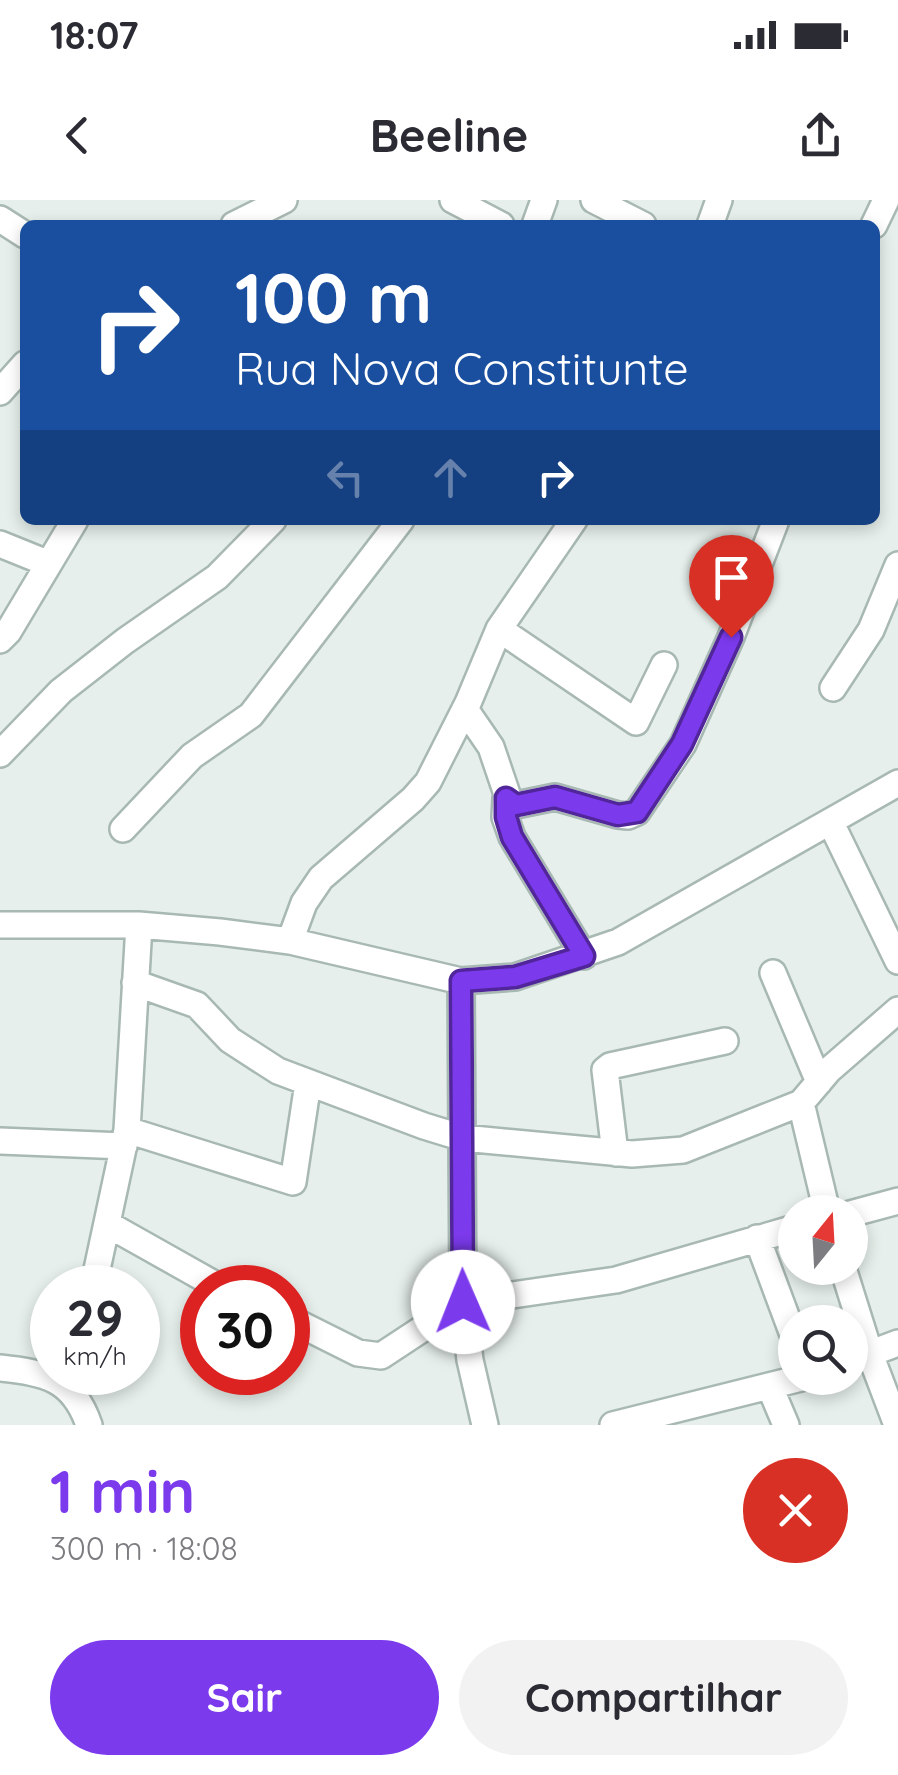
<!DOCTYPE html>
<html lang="pt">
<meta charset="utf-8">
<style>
body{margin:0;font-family:Quicksand,sans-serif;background:#f2f2f3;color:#2b2b33;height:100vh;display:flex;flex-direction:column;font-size:38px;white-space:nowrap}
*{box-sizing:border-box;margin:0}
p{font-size:32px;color:#7c7c81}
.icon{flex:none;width:55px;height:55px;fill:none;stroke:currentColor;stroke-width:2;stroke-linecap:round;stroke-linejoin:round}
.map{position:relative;height:1225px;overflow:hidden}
.sheet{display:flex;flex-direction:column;background:#fff;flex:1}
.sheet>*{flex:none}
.guide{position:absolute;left:20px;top:20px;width:860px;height:305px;border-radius:15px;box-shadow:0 5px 15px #0003;background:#1a4fa0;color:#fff;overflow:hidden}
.needle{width:65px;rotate:18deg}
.tools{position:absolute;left:778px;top:995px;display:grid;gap:20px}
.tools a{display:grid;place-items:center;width:90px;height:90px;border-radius:50%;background:#fff;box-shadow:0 5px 15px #0003;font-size:50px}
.speed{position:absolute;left:30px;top:1065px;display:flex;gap:20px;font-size:50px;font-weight:700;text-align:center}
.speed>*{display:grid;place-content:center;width:130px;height:130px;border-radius:50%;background:#fff;box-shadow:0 5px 15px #0003;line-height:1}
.speed small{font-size:25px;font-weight:400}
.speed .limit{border:15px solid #d22;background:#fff;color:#111}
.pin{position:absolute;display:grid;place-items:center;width:85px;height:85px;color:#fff;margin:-102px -42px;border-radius:50% 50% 50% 0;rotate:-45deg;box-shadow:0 0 10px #0007}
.pin .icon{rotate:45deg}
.me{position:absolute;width:110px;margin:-55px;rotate:359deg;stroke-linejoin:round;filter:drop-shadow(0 0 8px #0008)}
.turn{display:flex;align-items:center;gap:35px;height:210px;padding:0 50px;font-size:45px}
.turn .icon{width:130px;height:130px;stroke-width:2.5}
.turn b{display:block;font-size:70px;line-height:85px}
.lanes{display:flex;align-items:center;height:95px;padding:0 50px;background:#0003;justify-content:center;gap:50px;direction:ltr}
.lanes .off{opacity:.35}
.round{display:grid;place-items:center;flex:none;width:105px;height:105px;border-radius:52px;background:#f2f2f3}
.head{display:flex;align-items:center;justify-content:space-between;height:170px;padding:0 50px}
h1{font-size:60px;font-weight:800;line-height:75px;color:#7c3aed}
.cta{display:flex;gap:20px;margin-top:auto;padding:20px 50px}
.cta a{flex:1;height:115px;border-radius:60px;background:#7c3aed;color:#fff;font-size:40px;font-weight:800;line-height:115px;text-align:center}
.cta a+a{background:#f2f2f3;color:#2b2b33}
.status{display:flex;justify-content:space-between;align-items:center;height:70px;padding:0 50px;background:#fff;direction:ltr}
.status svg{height:28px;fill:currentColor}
header{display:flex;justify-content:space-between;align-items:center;height:130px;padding:0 50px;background:#fff;font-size:45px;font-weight:800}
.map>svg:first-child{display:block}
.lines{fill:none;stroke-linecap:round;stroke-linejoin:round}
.street-casing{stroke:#a8b8b2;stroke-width:30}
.street{stroke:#fff;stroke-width:25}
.route-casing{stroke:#51269a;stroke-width:25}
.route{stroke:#7c3aed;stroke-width:18}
</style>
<div class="status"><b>18:07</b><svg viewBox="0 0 49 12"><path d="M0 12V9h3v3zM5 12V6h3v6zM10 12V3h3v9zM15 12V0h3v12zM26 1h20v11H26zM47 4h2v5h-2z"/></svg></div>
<header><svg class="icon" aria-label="back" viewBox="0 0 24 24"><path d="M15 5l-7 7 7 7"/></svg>Beeline<svg class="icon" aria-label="share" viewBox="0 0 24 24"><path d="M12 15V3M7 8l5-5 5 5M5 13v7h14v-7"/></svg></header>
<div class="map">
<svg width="898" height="1225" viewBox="0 0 898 1225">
<rect width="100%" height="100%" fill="#e6efeb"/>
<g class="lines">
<g class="street-casing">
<path id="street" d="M453,0L501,25
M594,0L643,25
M0,19L25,35
M234,25L284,0
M535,25L544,0
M710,25L719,0
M874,25L886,0
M0,192L25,164
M0,344L47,363
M499,429L636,522L664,465
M0,440L8,432L75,320
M833,488L871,430L898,365
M465,509L491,547L510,603L516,605L555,597L618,615L628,616L637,612L683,544L731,437L776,320
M0,554L61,491L125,441L217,377L273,320
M506,598L505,617L512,637L584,756
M831,623L898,761
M123,629L192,556L251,515L401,320
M0,725H139L220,732L290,741L461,781L515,777L618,742L898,583
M290,741L304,703L321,678L413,599L428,582L468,503L499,429L574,320
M773,773L819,882
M461,781L463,1102L470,1160L485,1225
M135,783L197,805L230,840L278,871L424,926L463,938L632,954L683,950L801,903L829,870L898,810
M801,903L827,1012
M127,930L293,982L308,883
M0,941L124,946
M615,953L605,870L610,866L725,841
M850,1014L898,1001
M109,1025L221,1088
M757,1038L795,1140
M843,1068L870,1154L897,1225
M93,1088L127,930L139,725
M288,1118L358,1153L381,1156L463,1102L616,1080L795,1028
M850,1161L898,1143
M0,1168C46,1173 73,1178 89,1225
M770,1187L786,1225
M613,1225L801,1178"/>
</g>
<use href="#street" class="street"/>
</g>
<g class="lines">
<g class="route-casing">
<path id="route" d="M463,1102L461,781L515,777L584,756L512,637L506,617V598L516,605L555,597L618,615L637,612L682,544L731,437"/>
</g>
<use href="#route" class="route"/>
</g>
</svg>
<div class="tools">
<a><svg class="needle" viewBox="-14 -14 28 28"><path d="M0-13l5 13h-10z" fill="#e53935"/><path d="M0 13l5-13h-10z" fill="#7c7c81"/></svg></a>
<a><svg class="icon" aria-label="search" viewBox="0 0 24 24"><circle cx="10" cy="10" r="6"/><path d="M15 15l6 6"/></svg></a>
</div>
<div class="speed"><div>29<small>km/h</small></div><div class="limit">30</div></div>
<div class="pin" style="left:731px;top:437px;background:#d93025"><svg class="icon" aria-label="arrive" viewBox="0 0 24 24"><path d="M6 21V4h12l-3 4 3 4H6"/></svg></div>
<svg class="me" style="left:463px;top:1102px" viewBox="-20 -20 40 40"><circle r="19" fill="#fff"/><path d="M0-13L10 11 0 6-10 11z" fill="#7c3aed"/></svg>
<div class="guide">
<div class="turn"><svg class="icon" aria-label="right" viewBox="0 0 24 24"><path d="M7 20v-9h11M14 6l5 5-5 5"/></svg><div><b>100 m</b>Rua Nova Constitunte</div></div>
<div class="lanes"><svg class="icon off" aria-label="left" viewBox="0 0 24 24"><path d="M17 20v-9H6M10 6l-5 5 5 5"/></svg><svg class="icon off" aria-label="ahead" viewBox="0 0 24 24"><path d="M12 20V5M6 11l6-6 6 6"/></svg><svg class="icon" aria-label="right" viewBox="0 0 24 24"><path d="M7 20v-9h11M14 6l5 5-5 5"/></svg></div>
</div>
</div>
<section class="sheet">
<div class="head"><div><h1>1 min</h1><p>300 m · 18:08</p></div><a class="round" style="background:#d93025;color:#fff"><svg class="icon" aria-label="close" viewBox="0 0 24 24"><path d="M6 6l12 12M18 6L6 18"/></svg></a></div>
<div class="cta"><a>Sair</a><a>Compartilhar</a></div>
</section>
